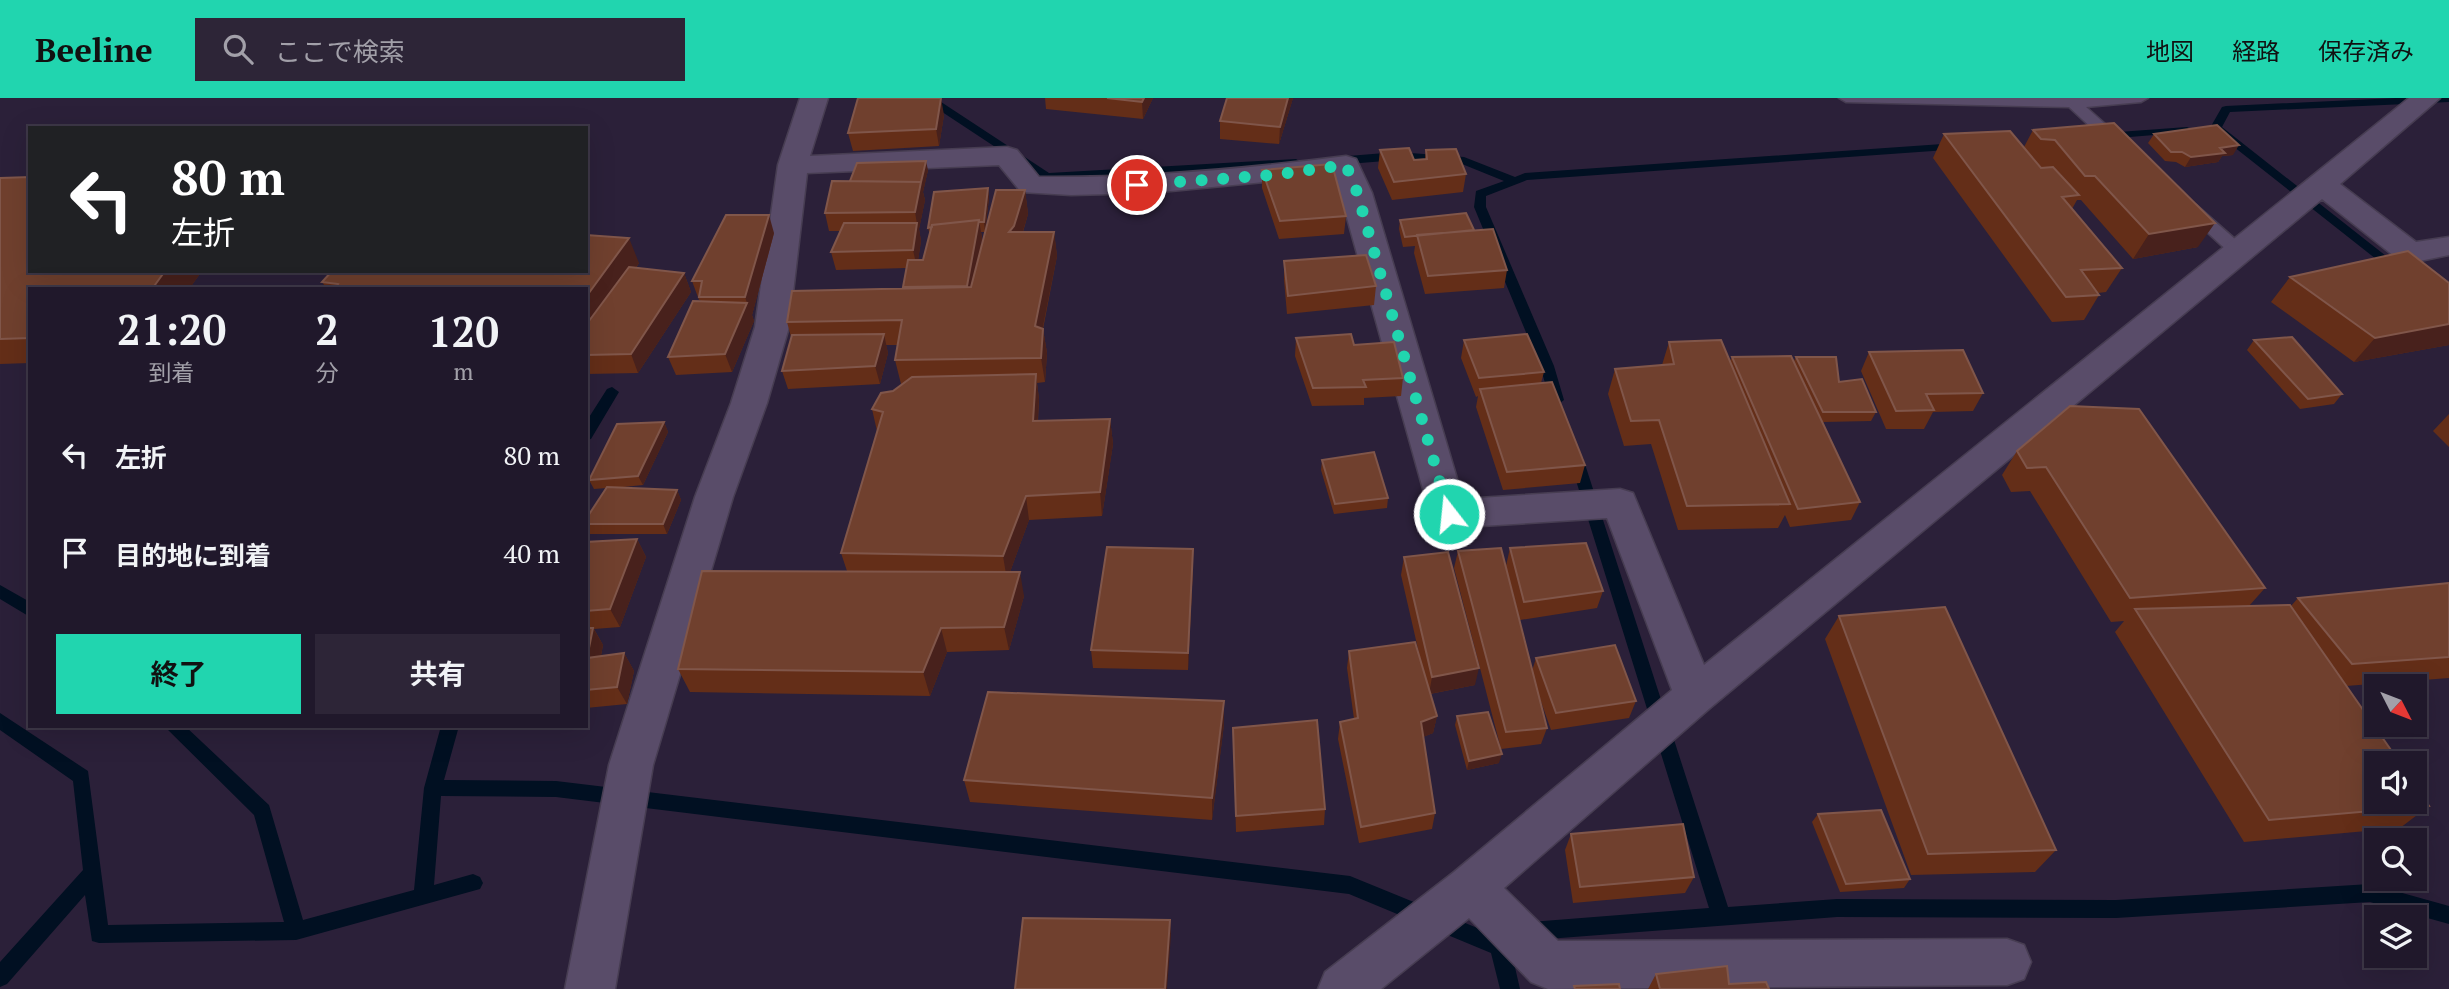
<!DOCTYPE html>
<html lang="ja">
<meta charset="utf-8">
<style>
body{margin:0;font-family:"PT Serif","Noto Sans JP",serif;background:#2d2537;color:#f1f3f6;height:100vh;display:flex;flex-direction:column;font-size:26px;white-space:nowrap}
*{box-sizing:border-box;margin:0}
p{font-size:23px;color:#a2a0a9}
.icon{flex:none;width:38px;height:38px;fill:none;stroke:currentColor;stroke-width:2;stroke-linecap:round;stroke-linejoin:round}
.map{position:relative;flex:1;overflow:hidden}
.sheet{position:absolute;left:28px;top:189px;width:560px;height:441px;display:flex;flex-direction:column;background:#20182b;border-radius:0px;box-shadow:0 7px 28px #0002,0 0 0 2px #3d3747}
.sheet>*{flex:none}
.top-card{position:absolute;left:28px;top:28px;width:560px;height:147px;border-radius:0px;box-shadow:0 7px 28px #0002,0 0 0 2px #3d3747;background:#202124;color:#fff;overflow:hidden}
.needle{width:46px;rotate:132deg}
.fabs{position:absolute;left:2364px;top:576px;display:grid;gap:14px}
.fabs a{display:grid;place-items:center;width:63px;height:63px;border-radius:0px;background:#20182b;box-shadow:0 7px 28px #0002,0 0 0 2px #3d3747;font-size:35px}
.pin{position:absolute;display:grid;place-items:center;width:60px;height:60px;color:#fff;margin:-30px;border:4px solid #fff;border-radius:50%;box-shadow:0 2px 7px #0007}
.me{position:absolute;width:77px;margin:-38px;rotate:344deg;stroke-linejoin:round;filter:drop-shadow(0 0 5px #0008)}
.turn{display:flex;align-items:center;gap:24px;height:147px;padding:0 28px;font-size:32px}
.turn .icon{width:91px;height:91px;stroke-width:2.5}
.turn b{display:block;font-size:49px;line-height:60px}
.eta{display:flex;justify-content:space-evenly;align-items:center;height:119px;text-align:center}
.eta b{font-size:42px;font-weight:700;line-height:49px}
.action{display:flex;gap:14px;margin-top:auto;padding:14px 28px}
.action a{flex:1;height:80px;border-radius:0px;background:#21d5af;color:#111;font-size:28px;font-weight:700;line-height:80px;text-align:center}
.action a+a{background:#2d2537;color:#f1f3f6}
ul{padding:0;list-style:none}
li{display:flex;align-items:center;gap:21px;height:98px;padding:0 28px}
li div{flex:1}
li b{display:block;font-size:26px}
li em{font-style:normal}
header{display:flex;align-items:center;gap:42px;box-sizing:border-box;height:98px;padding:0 35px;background:#21d5af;color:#111}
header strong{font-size:33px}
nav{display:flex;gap:38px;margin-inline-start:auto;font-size:24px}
.search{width:490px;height:63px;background:#2d2537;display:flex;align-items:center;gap:18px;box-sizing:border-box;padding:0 24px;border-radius:0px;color:#a2a0a9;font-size:26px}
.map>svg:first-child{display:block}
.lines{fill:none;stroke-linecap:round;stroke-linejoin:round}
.stream{fill:#011022;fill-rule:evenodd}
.lane-casing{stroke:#473d52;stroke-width:3}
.street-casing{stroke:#473d52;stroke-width:3}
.lane{fill:#594c69;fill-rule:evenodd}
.street{fill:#594c69;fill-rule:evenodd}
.wall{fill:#642e18}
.shaded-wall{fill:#48211c}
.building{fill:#70402e;stroke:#80564a;stroke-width:2}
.route{stroke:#21d5af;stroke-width:12;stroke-dasharray:0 21.6}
</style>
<header>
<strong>Beeline</strong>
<div class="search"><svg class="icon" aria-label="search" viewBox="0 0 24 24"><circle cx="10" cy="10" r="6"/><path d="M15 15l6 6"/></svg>ここで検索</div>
<nav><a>地図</a><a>経路</a><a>保存済み</a></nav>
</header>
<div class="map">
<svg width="2449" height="891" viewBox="0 0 2449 891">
<rect width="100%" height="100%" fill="#2b2039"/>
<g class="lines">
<path class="stream" d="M921,0H935L1049,75L1296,61L1302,65L1296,69L1047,83Z
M2396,0H2449V4L2230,14L2222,29L2400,169L2401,172L2395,176L2210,30L2222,9L2226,8Z
M2187,29L2193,32L2191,34L2105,41L2099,38L2105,35Z
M1957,45L1961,47V51L1527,82L1486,98V109L1554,268L1564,302L1557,307L1550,302L1540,268L1474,109L1476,93L1504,83L1462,66L1397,62L1336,67L1330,63L1336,59L1397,54L1464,59L1515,79L1525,75Z
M612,289L619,294L591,341L586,342V324L607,291Z
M1576,355L1583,360L1728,809L1837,801L2116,802L2370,786L2449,808V826L2370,804L2116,820L1837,819L1520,843L1511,852L1520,891H1500L1491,855L1349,796L556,699L441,698L434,787L473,776L480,779L483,785L480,791L296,842L99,845L92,843L85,797L7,886L0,889V864L83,772L73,683L0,632V615L88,673L108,827L284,824L254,717L164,628H185L269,707L303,822L414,792L424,690L441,628H459L444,682L556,683L1350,778L1497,838L1516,825L1709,810L1569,360Z
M0,487L30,504V519L0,501Z"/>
<g class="lane-casing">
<path id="lane" d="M1839,0H2148L2141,4L2086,9L2122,41V47H2110L2069,9L1846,4Z
M2190,105L2196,107L2244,149L2247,153L2244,157H2232L2184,113V107Z"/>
</g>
<g class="street-casing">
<path id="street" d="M800,0H828L810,58L1007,49L1017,52L1039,79C1142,80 1244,71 1346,58L1356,61L1372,95L1463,401L1620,391L1633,395L1704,567L2409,0H2440L2340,86L2416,144L2449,139V157L2410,165L2399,162L2322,101L1710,610L1504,790L1558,843L2007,841L2024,847L2031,864L2024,881L2007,887L1548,891L1531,884L1469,820L1381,891H1318L1325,874L1454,774L1672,592L1607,420L1449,430L1436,426L1430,416L1335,77L1150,95L1071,97L1021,94L999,67L807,75L789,229L767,305L733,399L653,667L615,891H565L609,667L695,399L731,305L755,229L778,67Z"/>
</g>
<use href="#lane" class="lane"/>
<use href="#street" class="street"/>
</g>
<path class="wall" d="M1045,0H1153L1143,21L1046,11Z
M1293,0L1279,46L1220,41V23Z
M944,17L939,48L853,53L848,35Z
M2114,25L2198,149L2133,161L2081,102H2077L2072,111L2122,170L2106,194L2098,195L2099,197L2084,222L2052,224L1933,60L1944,36L2024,49L2033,32Z
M2154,36L2233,57L2222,58L2218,64L2185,69L2176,64L2165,63L2148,45Z
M1380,52L1414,62L1425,61L1426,52L1466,76L1463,94L1392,102L1378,70Z
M928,72L923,94L925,102L919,131L921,143L918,162H923L930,137L928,130L988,90L989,100L985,134H981L982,140L980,155L1025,92L1028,116L1023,134H1054L1057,158L1043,231L1047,255L1045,284L1037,285L1039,301L1038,323L1110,321L1113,346L1102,418L1029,422L1010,474L1024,498L1009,552L947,554L930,598L690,594L678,571L847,473L841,455L877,333L872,311L902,286H901L895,262L897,247H886L888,255L880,286L788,291L782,273L791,239L787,224L903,191L906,170L836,172L831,154L840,133H829L825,115L850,83Z
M1262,72L1346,118L1344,136L1279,141L1262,90Z
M0,80L30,173H202L189,191H30V265L0,266Z
M1400,122L1474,132L1507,172L1504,190L1425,196L1414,155L1415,148L1403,149L1399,131Z
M774,135L752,217L754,223L732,274L676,277L668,259L701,203L700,202H699L692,183Z
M1284,163L1376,188L1374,207L1287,216L1284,182Z
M639,165L636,170L684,175L691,194L638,275L586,276V191H327L322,184Z
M2290,179L2449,185V247L2354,264L2271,204Z
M1296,240L1354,247L1403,280L1401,298L1364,300V307L1312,308L1295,258Z
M1464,242L1544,274L1541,285L1585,367L1580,385L1503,392L1476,309L1478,298L1476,299L1461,260Z
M2254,242L2342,296L2334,306L2300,311L2247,252Z
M1669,244L1730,263L1732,259L1794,263L1796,259L1839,284L1876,314L1871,323L1823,324L1860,404L1851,422L1790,429L1785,417L1778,430L1678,432L1651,346L1624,348L1608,296L1615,271L1662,267Z
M1869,254L1983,295L1973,313L1933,314L1924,331H1886L1861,273Z
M2449,316V349L2433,333Z
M664,324L668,334L643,387L614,390L677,392L681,402L667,436H588L586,432V421L607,390L594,391L589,382Z
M2017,353L2265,490L2249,508H2291L2298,500L2449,485V580L2346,588L2429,708L2400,730L2244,744L2115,534L2124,523L2111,524L2030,393L2011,394L2002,377Z
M1322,362L1388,400L1387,410L1334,416L1321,372Z
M637,441L646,459L620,529L594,531L603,547L601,558L624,555L634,573L627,606L586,610V444Z
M1510,450L1603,493L1597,510L1520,522L1506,468Z
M1193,451V468L1188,572L1093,570L1091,552Z
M1458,453L1532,573L1536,560L1636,603L1629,620L1551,632L1539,598L1547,630L1541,646L1501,651L1454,470Z
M1404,459L1475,587L1430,596L1437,618L1433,635L1423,639L1435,715L1432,731L1359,745L1338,641L1340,624L1354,621L1347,570L1349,553L1424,577L1401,477Z
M1839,518L2056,752L2035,774L1911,777L1825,541Z
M1457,618L1499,665L1467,672L1455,627Z
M1224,626L1212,722L970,704L964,682Z
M1233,630L1325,711L1324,727L1236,734Z
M1818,716L1910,781L1904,790L1840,794L1812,724Z
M1571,736L1694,779L1685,795L1573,805L1565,752Z
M1656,876L1729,886L1769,891H1648Z"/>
<path class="shaded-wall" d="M941,0L944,17L939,48L936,31Z
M1144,0H1153L1143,21L1142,4Z
M1288,0H1293L1279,46L1280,29Z
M2239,47L2233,57L2222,58L2218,64L2185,69L2191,59L2220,50Z
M926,63L928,72L923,94L925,102L919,131L921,143L917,170L913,152L917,126L915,114Z
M988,90L989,100L985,134L984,124Z
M1025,92L1028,116L1017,153L1009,134Z
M769,117L774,135L752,217L754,223L732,274L725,256L747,205L745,199Z
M979,122L982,140L971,206L967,188Z
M2215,125L2198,149L2133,161L2149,136Z
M1054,134L1057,158L1038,253L1035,228Z
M629,140L639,165L586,239V199Z
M165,173H202L189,191H152Z
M684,175L691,194L638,275L631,256Z
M2449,226V247L2354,264L2375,240Z
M1043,231L1047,255L1045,284L1041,260Z
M884,236L888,255L880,286L875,268Z
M1036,276L1039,301L1036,348L1033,323Z
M1110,321L1113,346L1102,418L1100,394Z
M664,324L668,334L643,387L638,378Z
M677,392L681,402L667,436L663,426Z
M1026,398L1029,422L1007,482L1003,458Z
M637,441L646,459L620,529L610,511Z
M1193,451V468L1188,572V555Z
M1020,474L1024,498L1009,552L1004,529Z
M593,530L603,547L597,577L587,560Z
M941,530L947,554L930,598L923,574Z
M624,555L634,573L627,606L617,589Z
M1479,570L1475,587L1429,596L1432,579Z
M1224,603V626L1212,722V700Z
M1437,618L1433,635L1418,641L1421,624Z
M1502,656L1499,665L1467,672L1469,663Z
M1170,822L1171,837L1167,891H1165Z"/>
<path class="building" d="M858,0H941L936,31L848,35Z
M1107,0H1144L1142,4Z
M1227,0H1288L1280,29L1220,23Z
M2114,25L2215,125L2149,136L2095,78H2085L2055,42L2041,41L2033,32Z
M2217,27L2239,47L2220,50L2225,55L2191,59L2182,54H2171L2154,36Z
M2010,33L2041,70L2053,69L2079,97L2062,99L2122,170L2081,172L2099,197L2066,199L1944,36Z
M1409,50L1414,62L1427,61L1426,52L1456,51L1466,76L1394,84L1380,52Z
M926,63L921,84L850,83L857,65Z
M1332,66L1346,118L1280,123L1262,72Z
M30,79V173H165L152,191H30V240L0,241V80Z
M832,83L921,84L915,114L825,115Z
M988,90L984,124H979V122L932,127V129L928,130L934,94Z
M996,92H1025L1014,128L1009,134H1054L1035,228L1043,231L1041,260L895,262L902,222L787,224L792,193L971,189Z
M1466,115L1474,132L1405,139L1400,122Z
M726,117H769L745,199H699L702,183H692Z
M979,122L967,188L903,189L908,162H923L932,127Z
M844,125H917L913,152L831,154Z
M1493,131L1507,172L1428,178L1417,137Z
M586,137L629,140L586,199V191H335L338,186L322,184L332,173H586Z
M2408,153L2449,185V226L2375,240L2290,179Z
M1366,157L1376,188L1288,198L1284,163Z
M629,169L684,175L631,256L586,257V227Z
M693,203L747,205L725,256L668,259Z
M884,236L875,268L782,273L792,237Z
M1351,236L1354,247L1394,244L1403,280L1363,282L1366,289L1313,290L1296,240Z
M1527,236L1544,274L1479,280L1464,242Z
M2292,239L2342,296L2308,301L2254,242Z
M1721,242L1790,406L1687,408L1659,322L1631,323L1615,271L1674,266L1669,244Z
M1963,252L1983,295L1926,296L1934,312L1896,313L1869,254Z
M1791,258L1860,404L1798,411L1732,259Z
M1796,259H1836L1839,284L1862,281L1876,314H1823Z
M1036,276L1033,323L1110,321L1100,394L1026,398L1003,458L841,455L883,314L872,311L881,295L893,293L912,279Z
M1552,284L1585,367L1507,374L1480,291Z
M2070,308L2139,311L2265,490L2130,500L2046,369L2027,370L2017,353Z
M664,324L638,378L589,382L617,326Z
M1374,354L1388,400L1335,406L1322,362Z
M607,389L677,392L663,426H586V421Z
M637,441L610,511L586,513V444Z
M1586,445L1603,493L1524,504L1510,450Z
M1107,449L1193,451L1188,555L1091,552Z
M1501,450L1547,630L1506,634L1458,453Z
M1448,454L1479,570L1432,579L1404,459Z
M702,473L1020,474L1004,529L941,530L923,574L678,571Z
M2449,485V559L2352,566L2298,500Z
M2290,507L2400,665H2376V704H2415V687L2429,708L2269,722L2135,511Z
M1945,509L2056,752L1928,756L1839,518Z
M586,530H593L587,560L624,555L617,589L586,592Z
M1415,544L1437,618L1421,624L1435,715L1361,729L1340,624L1358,620L1349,553Z
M1615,547L1636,603L1556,615L1536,560Z
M988,594L1224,603L1212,700L964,682Z
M1488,614L1502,656L1469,663L1457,618Z
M1317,622L1325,711L1236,718L1233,630Z
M1881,712L1910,781L1846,786L1818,716Z
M1683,726L1694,779L1580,789L1571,736Z
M1023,820L1170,822L1165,891H1015Z
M1727,868L1729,886L1766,884L1769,891H1660L1656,876Z
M1619,886L1620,891H1575L1574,888Z"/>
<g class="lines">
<path class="route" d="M1137,87L1273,77L1346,67L1357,94L1449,416"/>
</g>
</svg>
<div class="fabs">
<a><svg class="needle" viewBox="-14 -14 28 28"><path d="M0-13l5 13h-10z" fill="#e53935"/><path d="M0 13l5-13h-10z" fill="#a2a0a9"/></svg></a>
<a><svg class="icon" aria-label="sound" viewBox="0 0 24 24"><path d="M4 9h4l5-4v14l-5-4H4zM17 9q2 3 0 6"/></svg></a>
<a><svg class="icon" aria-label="search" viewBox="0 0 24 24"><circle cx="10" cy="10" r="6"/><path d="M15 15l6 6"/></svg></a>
<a><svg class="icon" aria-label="layers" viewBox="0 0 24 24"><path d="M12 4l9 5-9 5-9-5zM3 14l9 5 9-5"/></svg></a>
</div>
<div class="pin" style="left:1137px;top:87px;background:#d93025"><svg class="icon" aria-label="arrive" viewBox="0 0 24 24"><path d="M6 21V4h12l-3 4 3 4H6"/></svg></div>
<svg class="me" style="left:1449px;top:416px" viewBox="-20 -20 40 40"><circle r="17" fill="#21d5af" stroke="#fff" stroke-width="3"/><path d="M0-11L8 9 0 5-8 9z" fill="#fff"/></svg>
<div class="top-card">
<div class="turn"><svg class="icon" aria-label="left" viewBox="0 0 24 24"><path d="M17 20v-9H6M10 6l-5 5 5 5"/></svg><div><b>80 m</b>左折</div></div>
</div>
<section class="sheet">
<div class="eta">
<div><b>21:20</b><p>到着</p></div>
<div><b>2</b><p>分</p></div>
<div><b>120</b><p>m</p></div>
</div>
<ul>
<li><svg class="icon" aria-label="left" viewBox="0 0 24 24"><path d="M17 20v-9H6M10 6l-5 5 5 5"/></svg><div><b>左折</b></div><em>80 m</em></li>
<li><svg class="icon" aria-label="arrive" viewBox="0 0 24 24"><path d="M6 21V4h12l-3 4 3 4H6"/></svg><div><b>目的地に到着</b></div><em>40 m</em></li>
</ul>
<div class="action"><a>終了</a><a>共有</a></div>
</section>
</div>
